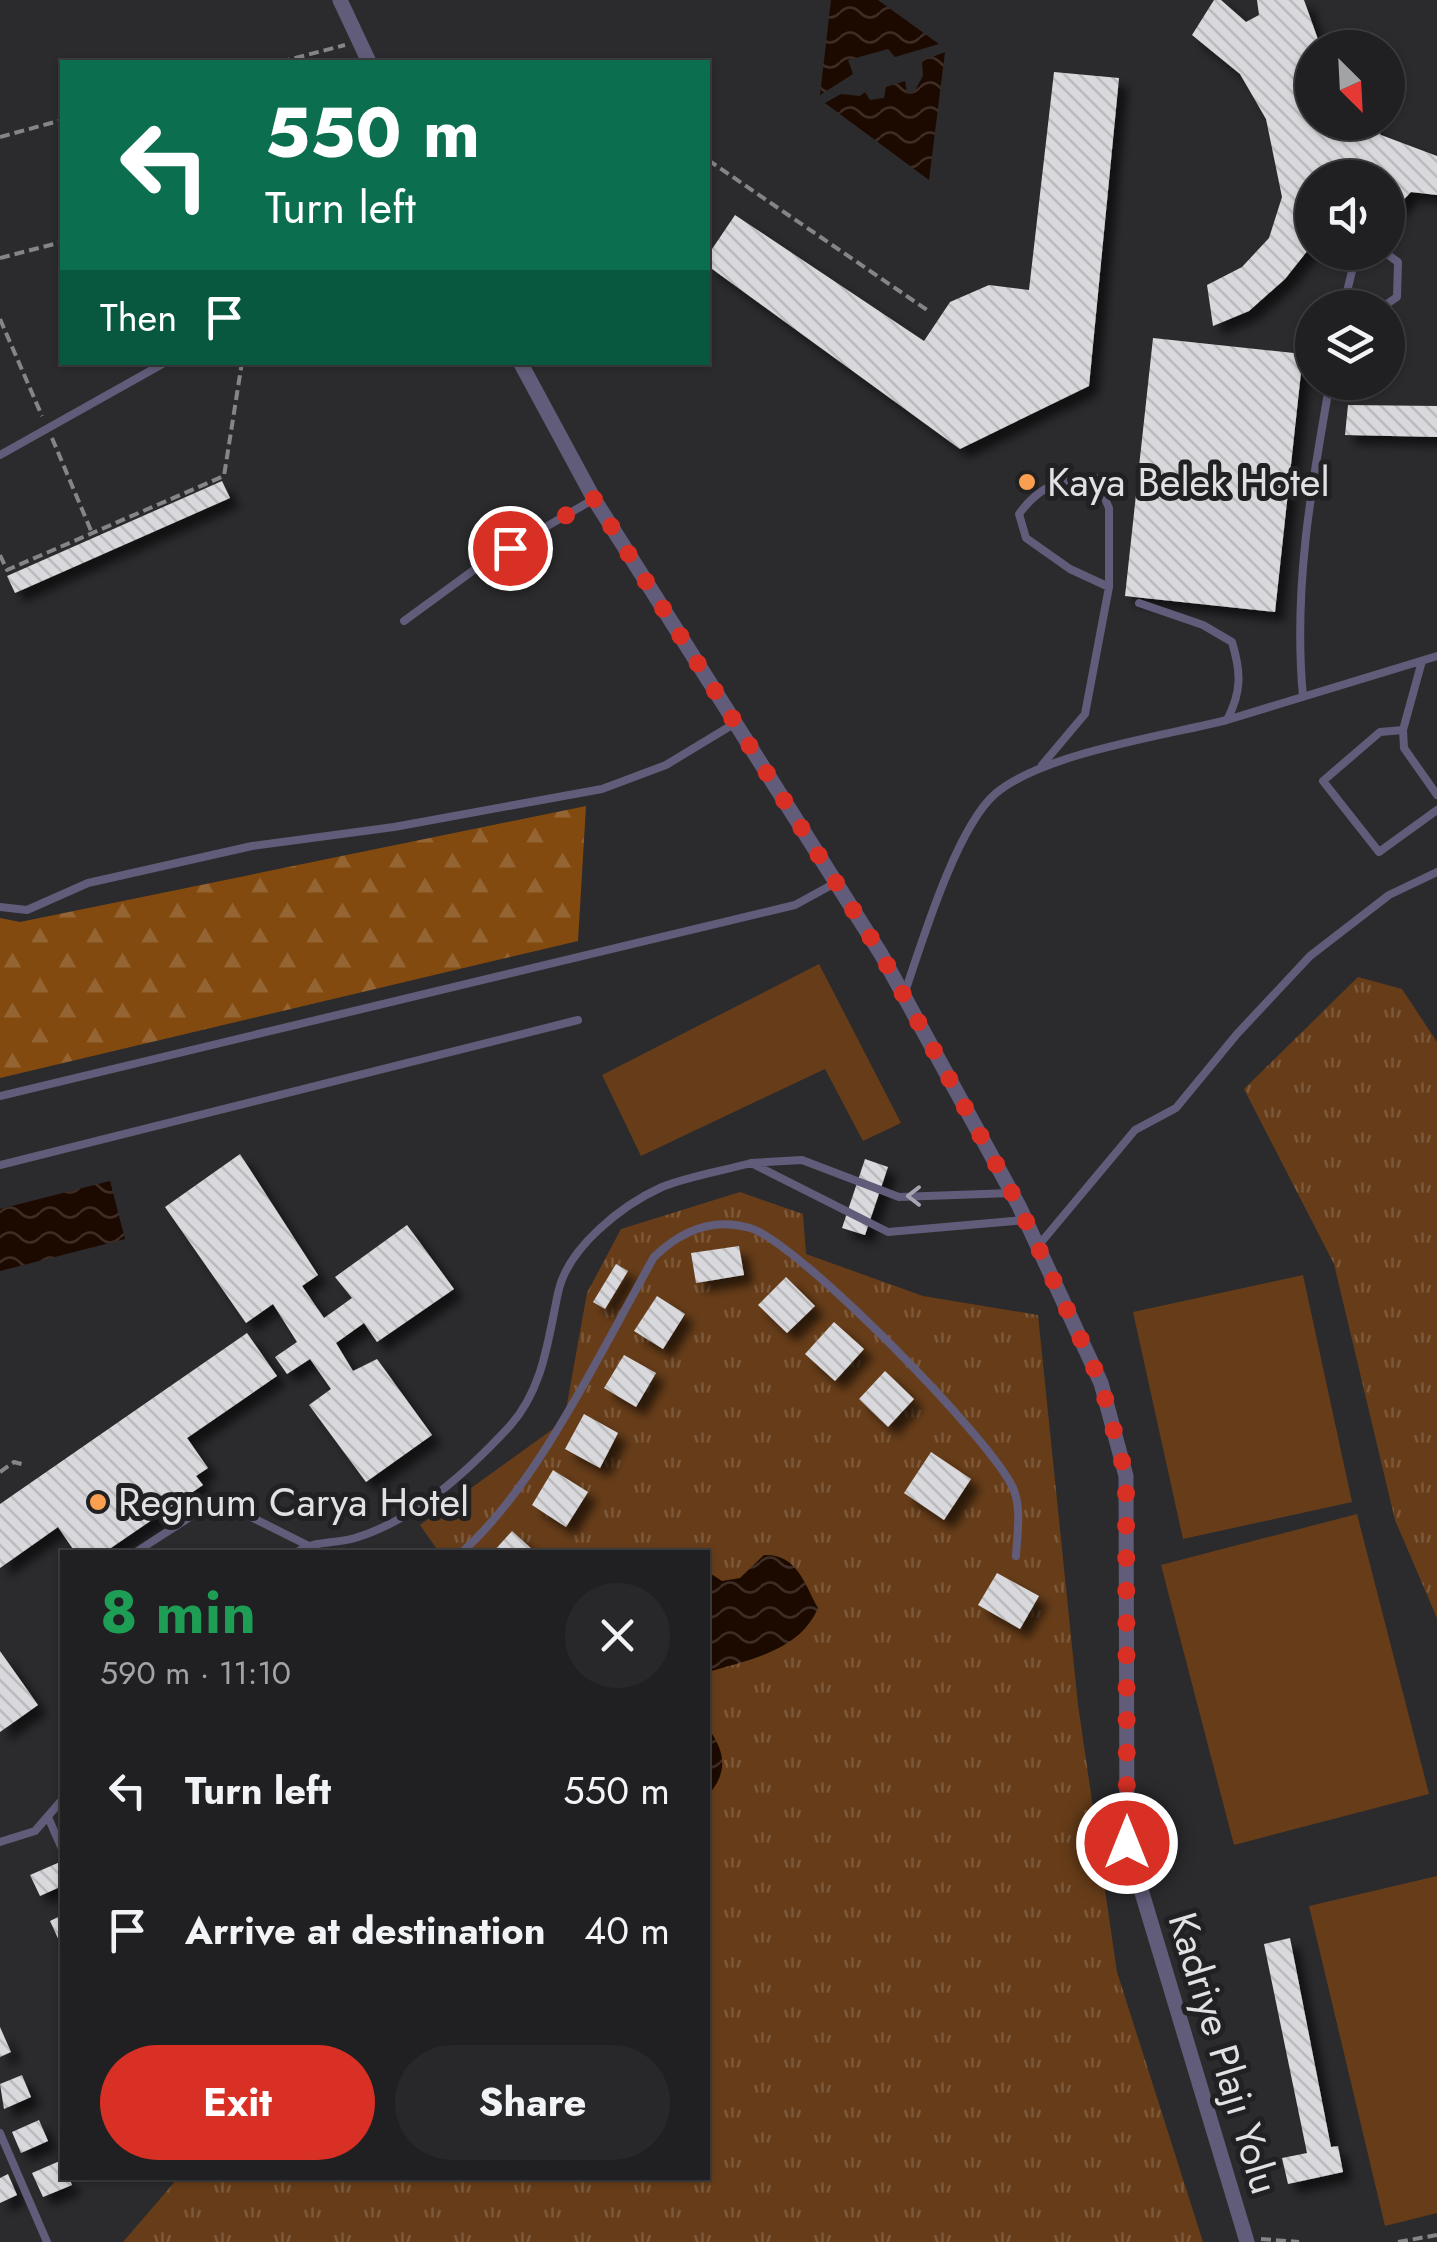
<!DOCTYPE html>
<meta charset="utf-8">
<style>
body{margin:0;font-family:Jost,sans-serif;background:#28282a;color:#f1f3f6;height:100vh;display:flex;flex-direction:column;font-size:38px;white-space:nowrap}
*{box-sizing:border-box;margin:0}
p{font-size:32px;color:#a2a3a5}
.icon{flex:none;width:55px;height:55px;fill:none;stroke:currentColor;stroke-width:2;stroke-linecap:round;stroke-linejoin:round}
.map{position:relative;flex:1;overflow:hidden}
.panel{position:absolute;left:60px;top:1550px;width:650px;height:630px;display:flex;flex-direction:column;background:#202022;border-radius:0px;box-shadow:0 2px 8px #0004,0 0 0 2px #3d3e40}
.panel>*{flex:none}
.top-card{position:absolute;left:60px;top:60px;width:650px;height:305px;border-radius:0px;box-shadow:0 2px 8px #0004,0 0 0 2px #3d3e40;background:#0b6e4f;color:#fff;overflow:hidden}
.needle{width:65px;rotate:156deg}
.tools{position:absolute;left:1295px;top:30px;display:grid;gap:20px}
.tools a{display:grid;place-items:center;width:110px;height:110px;border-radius:50%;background:#202022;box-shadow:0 2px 8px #0004,0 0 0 2px #3d3e40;font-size:50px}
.pin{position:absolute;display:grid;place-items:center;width:85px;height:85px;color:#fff;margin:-42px;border:5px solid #fff;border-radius:50%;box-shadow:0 2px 10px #0007}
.me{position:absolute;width:110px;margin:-55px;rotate:0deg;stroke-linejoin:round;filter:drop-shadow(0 0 8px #0008)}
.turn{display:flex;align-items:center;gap:35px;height:210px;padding:0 40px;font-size:45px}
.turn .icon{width:130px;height:130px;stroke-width:2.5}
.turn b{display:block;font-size:70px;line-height:85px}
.then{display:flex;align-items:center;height:95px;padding:0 40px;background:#0003;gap:20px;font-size:38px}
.round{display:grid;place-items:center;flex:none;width:105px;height:105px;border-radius:52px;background:#28282a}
.headline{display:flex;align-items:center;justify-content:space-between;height:170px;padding:0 40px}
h1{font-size:60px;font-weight:700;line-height:75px;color:#1e9e55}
.button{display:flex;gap:20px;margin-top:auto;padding:20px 40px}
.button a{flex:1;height:115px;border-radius:60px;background:#d93025;color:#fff;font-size:40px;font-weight:700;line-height:115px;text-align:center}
.button a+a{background:#28282a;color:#f1f3f6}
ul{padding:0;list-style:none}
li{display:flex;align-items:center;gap:30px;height:140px;padding:0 40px}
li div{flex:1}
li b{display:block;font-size:38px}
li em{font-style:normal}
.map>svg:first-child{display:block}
.grass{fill:url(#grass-tufts)}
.forest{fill:url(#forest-firs)}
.green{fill:#673d19}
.water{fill:url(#water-waves)}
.building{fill:url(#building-back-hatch);filter:url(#shadow)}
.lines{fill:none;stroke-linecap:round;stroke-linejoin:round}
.path{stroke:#858587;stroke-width:4;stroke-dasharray:10 5;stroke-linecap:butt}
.lane{stroke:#615c79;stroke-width:8}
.street{stroke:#615c79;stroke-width:15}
.oneway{stroke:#a7a5b3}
.route{stroke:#d93025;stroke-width:18;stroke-dasharray:0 32.4}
.poi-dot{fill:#fa9f4f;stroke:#212124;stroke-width:4}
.labels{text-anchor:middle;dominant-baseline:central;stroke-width:10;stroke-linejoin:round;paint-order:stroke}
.poi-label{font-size:40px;fill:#e1e1e3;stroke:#212124;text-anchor:start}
.street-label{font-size:40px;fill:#e1e1e3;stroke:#212124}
</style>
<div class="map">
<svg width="1437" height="2242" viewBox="0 0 1437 2242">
<defs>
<pattern id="grass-tufts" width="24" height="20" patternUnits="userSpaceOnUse" patternTransform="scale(2.5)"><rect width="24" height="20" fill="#673d19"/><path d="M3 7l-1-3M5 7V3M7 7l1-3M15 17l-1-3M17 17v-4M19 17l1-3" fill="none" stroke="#7c593a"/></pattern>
<pattern id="forest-firs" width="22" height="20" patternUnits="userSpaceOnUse" patternTransform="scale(2.5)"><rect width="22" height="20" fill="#834a0f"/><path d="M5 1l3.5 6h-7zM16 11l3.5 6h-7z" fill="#946432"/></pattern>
<pattern id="water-waves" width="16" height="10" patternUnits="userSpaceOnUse" patternTransform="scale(2.5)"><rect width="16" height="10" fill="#1c0a00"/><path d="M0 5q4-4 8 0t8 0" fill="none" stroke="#3d2d25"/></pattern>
<pattern id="building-back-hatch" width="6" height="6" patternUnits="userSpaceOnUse" patternTransform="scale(2.5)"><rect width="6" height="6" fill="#d9d9dd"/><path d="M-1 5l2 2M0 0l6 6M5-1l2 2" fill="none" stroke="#bbbbbe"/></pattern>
<filter id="shadow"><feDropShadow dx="9" dy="9" stdDeviation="5" flood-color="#0009"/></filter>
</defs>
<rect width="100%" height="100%" fill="#2b2a2d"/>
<path class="grass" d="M1358,977L1402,989L1437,1042V1618L1395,1520L1334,1264L1244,1089Z
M740,1192L803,1214L806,1254L923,1296L1038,1315L1078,1705L1117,1972L1203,2242H123L178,2178H708V1552H439L420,1525L564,1421L587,1293L621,1229Z"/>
<path class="forest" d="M586,806L578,941L0,1078V918L20,922Z"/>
<path class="green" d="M819,964L901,1123L863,1141L825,1069L641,1156L602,1075Z
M1303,1275L1352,1502L1183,1539L1133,1312Z
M1357,1514L1429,1794L1234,1845L1161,1565Z
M1437,1876V2213L1385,2226L1309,1906Z"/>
<path class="water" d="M831,0H878L939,44L895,57L888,49L848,60L853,74L820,95Z
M945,52L929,180L825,103L841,94L860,96L865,92L870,100L884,98L886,87L905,81L907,93L914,92L923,76L922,61Z
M110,1181L125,1239L0,1271V1209Z
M764,1555C797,1554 804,1583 818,1608C799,1652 749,1659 708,1672V1572L722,1581L740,1578Z
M708,1728C725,1751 729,1772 708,1795Z"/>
<path class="building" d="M1214,0H1221L1246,22L1259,15L1257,0H1304L1321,48H1312V122H1371L1381,135L1437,156V195L1411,192L1388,216V178H1312V245L1285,279L1249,311L1213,326L1207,285L1242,267L1269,238L1282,197L1266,119L1240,74L1192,35Z
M1054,72L1119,78L1089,386L960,449L708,266V255L735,215L924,341L950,302L989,285L1029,290Z
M1153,338L1303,354L1275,612L1125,596Z
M1348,405L1437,406V437L1345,435Z
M222,481L230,498L15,593L7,576Z
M240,1154L318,1275L302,1286L324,1318L352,1298L335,1277L407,1225L454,1289L377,1342L364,1323L336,1343L353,1371L377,1359L432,1435L366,1482L309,1405L331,1389L310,1359L287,1374L275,1357L297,1342L273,1304L246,1323L165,1207Z
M865,1159L888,1167L865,1235L842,1228Z
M739,1246L744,1275L696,1283L691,1253Z
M616,1264L628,1271L605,1309L593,1302Z
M786,1277L815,1306L787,1333L758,1305Z
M657,1296L685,1314L663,1349L634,1331Z
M834,1322L864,1349L835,1381L805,1354Z
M247,1333L277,1376L187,1438L208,1468L196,1476L203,1485L105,1552H75L58,1527L0,1568V1504Z
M624,1355L656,1373L636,1407L604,1388Z
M885,1371L914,1399L888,1427L859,1399Z
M584,1414L618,1433L600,1468L565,1449Z
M931,1452L971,1479L944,1520L904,1493Z
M553,1470L588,1492L566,1527L532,1505Z
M512,1531L535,1552H493Z
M997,1573L1039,1596L1020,1629L978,1605Z
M0,1651L38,1705L0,1732Z
M60,1862L62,1886L40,1896L30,1875Z
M62,1915V1947L50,1921Z
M1290,1938L1331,2147L1338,2146L1343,2172L1288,2184L1282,2158L1307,2153L1264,1944Z
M0,2027L11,2052L0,2057Z
M22,2075L31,2097L4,2109L0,2084Z
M39,2120L48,2141L21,2153L12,2132Z
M62,2160V2178H69L72,2185L43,2197L32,2173Z
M8,2174L17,2195L0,2203V2178Z"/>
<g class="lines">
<path class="path" d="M280,62L345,45
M0,137L62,120
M708,160L930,312
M0,258L62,242
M0,319L42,416
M52,438L92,533
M0,555L7,570L224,476L242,362
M0,1472L14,1462L25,1465
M1261,2239L1299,2242
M1398,2242L1437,2235"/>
<path class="lane" d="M1343,308L1353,267L1368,252
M1381,308L1397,297L1398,262L1384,252
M0,455L166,362
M404,621L482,564L594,499
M1422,661L1403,730L1404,748L1437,795
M1303,697C1293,590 1311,488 1330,382
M1227,720L1437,656
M1403,730L1380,732L1323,781L1379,852L1437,810
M1042,765L1085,714L1109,587V508L1096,478C1060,479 1040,485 1019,514L1026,538L1070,569L1109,587
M0,907L27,910L88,883L252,846L394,827L602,789L666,765L737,722
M904,995C921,945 956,828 995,794C1043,753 1164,736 1227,720C1242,691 1241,672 1232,642L1203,625L1139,603
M0,1096L795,905L837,882
M0,1165L578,1020
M1012,1193L899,1197L802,1160L751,1163L888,1232L1025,1220
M1038,1246L1135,1130L1176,1108L1237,1034L1310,956L1389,895L1437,872
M136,1552L204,1508L245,1514L307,1545
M297,1552C315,1540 335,1544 355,1538C415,1520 467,1472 509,1427C543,1390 548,1340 558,1293C567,1248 622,1205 662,1187C690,1176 722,1171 751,1163
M462,1552C538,1485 603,1347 654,1257C681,1231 712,1217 750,1228C798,1242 991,1439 1013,1488C1022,1508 1017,1535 1016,1556
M48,1817L62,1849
M0,1842L35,1831L62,1800
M0,2133L47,2242"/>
<path class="street" d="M340,0L369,62
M520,362L594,499L881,954L1019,1206L1101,1383L1126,1476L1127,1843L1247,2242"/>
</g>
<defs><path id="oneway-chevron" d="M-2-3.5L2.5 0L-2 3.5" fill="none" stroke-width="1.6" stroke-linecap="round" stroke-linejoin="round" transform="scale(2.5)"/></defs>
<use class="oneway" href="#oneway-chevron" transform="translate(914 1196) rotate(-180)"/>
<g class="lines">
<path class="route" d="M510,548L594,499L881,954L1019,1206L1101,1383L1126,1476L1127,1843"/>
</g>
<g class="poi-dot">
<circle cx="1027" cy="482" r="10"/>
<circle cx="98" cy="1502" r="10"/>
</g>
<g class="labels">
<g class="poi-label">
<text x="1047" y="482">Kaya Belek Hotel</text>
<text x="118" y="1502">Regnum Carya Hotel</text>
</g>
<g class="street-label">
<text transform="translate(1224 2053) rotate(73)">Kadriye Plajı Yolu</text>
</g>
</g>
</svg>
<div class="tools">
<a><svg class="needle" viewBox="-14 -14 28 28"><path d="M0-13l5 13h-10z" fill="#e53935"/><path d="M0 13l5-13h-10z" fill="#a2a3a5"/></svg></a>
<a><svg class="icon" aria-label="sound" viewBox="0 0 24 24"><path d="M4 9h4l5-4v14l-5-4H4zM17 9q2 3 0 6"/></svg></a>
<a><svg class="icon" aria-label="layers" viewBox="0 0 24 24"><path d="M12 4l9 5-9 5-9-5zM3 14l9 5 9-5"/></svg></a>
</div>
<div class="pin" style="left:510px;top:548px;background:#d93025"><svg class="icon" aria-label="arrive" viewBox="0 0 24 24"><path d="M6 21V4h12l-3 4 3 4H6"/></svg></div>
<svg class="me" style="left:1127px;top:1843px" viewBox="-20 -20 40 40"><circle r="17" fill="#d93025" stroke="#fff" stroke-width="3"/><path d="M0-11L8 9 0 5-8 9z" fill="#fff"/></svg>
<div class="top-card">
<div class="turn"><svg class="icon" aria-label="left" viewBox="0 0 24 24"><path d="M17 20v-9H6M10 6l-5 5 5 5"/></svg><div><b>550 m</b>Turn left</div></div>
<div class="then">Then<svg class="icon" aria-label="arrive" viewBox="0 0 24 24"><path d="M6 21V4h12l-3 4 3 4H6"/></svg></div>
</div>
<section class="panel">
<div class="headline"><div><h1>8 min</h1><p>590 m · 11:10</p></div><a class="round"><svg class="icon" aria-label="close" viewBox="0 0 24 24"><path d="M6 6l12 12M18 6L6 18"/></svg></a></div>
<ul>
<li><svg class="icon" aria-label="left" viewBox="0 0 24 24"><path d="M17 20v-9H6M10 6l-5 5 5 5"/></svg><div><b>Turn left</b></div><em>550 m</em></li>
<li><svg class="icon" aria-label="arrive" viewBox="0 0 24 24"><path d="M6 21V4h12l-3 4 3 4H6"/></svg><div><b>Arrive at destination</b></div><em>40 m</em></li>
</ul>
<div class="button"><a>Exit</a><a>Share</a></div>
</section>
</div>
